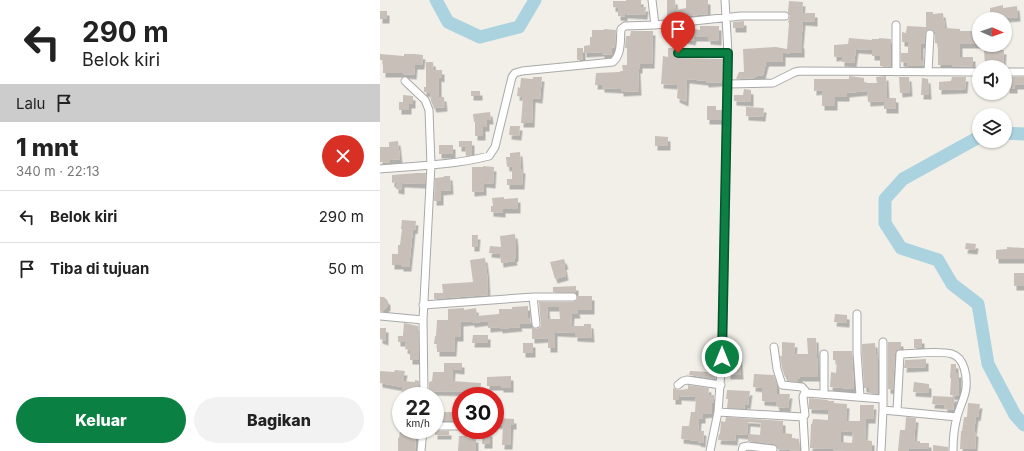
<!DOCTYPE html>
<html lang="id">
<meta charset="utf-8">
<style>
body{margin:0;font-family:Inter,sans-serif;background:#f2f2f2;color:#222;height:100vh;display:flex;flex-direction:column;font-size:15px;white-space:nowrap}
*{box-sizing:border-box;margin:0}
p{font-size:13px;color:#767676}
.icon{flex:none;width:22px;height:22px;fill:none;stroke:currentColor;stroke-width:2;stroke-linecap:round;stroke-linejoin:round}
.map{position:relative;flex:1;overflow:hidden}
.drawer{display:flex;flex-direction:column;background:#fff;width:380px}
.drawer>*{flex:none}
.hud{background:#fff;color:#222;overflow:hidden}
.needle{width:26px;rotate:92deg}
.fabs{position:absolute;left:592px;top:12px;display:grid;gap:8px}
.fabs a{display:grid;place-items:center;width:40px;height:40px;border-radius:50%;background:#fff;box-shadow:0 1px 3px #0004;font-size:20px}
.speed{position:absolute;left:12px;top:387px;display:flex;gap:8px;font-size:20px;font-weight:700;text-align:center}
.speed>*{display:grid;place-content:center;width:52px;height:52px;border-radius:50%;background:#fff;box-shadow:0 1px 3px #0004;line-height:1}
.speed small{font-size:10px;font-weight:400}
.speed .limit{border:6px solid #d22;background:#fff;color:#111}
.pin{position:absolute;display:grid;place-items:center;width:34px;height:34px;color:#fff;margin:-41px -17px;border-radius:50% 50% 50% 0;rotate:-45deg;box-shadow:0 0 4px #0007}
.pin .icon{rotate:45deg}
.me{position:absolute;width:44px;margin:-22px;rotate:0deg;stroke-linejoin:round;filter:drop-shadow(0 0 3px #0008)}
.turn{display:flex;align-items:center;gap:14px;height:84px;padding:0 16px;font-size:18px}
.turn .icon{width:52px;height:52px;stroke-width:2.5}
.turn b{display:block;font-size:28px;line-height:34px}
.then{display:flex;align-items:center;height:38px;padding:0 16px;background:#0003;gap:8px;font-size:15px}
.round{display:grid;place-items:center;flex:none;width:42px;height:42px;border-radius:21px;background:#f2f2f2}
.overview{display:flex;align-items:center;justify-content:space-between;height:68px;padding:0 16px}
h1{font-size:24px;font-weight:800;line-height:30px}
.cta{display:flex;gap:8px;margin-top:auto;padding:8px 16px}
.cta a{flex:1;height:46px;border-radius:24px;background:#0b8043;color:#fff;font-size:16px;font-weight:800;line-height:46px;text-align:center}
.cta a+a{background:#f2f2f2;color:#222}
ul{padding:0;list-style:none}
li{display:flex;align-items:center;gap:12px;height:52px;padding:0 16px;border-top:1px solid #e0e0e0}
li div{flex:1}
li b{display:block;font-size:15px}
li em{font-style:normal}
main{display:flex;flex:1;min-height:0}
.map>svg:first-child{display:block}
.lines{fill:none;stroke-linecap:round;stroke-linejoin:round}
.river{stroke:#aad3df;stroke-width:13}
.building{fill:#c7bfb8;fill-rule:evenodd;filter:url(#shadow)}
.street-casing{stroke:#a9a9a9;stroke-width:9}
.street{stroke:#fff;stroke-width:7}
.route-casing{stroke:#07532c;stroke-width:10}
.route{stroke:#0b8043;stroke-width:7}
</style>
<main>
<section class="drawer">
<div class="hud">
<div class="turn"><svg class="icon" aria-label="left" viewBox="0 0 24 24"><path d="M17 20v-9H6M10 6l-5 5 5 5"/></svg><div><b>290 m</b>Belok kiri</div></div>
<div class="then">Lalu<svg class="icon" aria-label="arrive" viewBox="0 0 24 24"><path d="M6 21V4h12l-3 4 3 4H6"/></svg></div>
</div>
<div class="overview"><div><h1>1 mnt</h1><p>340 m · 22:13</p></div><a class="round" style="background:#d93025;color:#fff"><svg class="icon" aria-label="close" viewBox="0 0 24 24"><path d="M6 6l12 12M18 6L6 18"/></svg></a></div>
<ul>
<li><svg class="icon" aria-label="left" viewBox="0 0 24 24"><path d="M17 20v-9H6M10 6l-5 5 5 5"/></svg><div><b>Belok kiri</b></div><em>290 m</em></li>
<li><svg class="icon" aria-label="arrive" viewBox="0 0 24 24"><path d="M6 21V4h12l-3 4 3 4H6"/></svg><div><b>Tiba di tujuan</b></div><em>50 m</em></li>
</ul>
<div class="cta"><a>Keluar</a><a>Bagikan</a></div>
</section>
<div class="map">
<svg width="644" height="451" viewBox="0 0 644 451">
<defs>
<filter id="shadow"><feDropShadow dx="2.5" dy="4.5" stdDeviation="0" flood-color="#0004"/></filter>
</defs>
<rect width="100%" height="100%" fill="#f2efe9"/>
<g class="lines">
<path class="river" d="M56,0L68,22L100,37L139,27L155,0
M625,133L644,134
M599,137L523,179L505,199V223L521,248L558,260L572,284L598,304L608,364L635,415L644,425"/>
</g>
<path class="building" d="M246,0H261V7H266L265,15L245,14V17L238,16V8L233,7V1H246Z
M287,0H295L296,10L306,8V0H328V14L287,18Z
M409,1L423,2L422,13H435V22L423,21L421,44H422V53H403V62H387L386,63L383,75L377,76L375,78L356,79L359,72H364L363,49L396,47L407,49L409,23L408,22L410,16L408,12Z
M623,5V8L637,6L638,17L610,19V8Z
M0,11H7V19H0Z
M546,12H553V14L563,13L565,28L580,29V31H599V44H580V57H593V66L572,67V65H558V44L555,43V32L551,29L546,32L544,44H541V60H544L543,66H527V63L521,62V53H528V42H522V32L526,33L527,26L546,27Z
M364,21V28H353V22Z
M320,26H339V41L328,40V37H314L313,41L299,38L300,36L288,35V29L303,27L320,30Z
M224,29L236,30L235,46V48L232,47V55L222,54V52L204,53V46L210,45V37H212V30H224Z
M251,31H273L272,64H260V69H258L259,91L241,92V89L222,88V85H215L216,73L240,72V71H243L242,65H247V48H245L246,36H250Z
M469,38L492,40V39H499V38L511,39V67L500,66V56H492V50L476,49L474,63L462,62V56L454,57V45L468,44Z
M197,48H203V60H197Z
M288,48H296L293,53L295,57L298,58L343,59L342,82L326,83V81L307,79L306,102L297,98L298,85L281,84L283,56L288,57Z
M604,49L624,50L623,66L613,65V67H605Z
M0,54L24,56V54H35L43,55L42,65H35L34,75L23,74V73H3V60H0Z
M46,62H53L54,70H62V78L59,77V97H64L65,107L54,108L51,101L50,93L44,92V87H46Z
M469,76L484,78V83H497L496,77L506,76L507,98H516V109H504V101L488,102L487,91L467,93V97H455V106H442V90L434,91V79H469Z
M153,77H162L160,99L153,98L152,123H141L143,97L137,96L138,87L140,88L141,78L153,79Z
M519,77H529L530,92L520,93Z
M572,77H586L585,89L559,90V82L571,81Z
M628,77H644V85H635V89H627Z
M542,78L548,79L549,95H541Z
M364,89L371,90V102L354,101V95H363Z
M91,91H100V96H91Z
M23,95L33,96V104H29V110H19V102H23Z
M327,106H336V110H342V120H327Z
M366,107L384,108L383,117L366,116Z
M110,112L111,120H107V127H103V136H95V122H94L93,114Z
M130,126H140L139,136L129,135Z
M275,136L288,137V146H275Z
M18,141L20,159L10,160V163L0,162V147H9V142Z
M79,141H92V155L86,156L85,147H79Z
M59,145H73V154H59Z
M140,152L141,169H143L142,185H127V179H132V166L127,167L126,157H130V153Z
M103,166L114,167L113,184L104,183V191L92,192V167H103Z
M37,173H46L45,184L22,183V190L16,189V182L12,183V175Z
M64,176H70L71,190L61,191V201H54L55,178L64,177Z
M124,197V199L138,198V209H123V213L111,212V206H113L112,198Z
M22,220L36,221L35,230L33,229L29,267H21V265H12V254H18V245H20L22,229H21Z
M135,234L136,243V257L134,258L135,261L121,263L120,254L109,253L110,246L121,247L120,236Z
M92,235H98L97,247H92Z
M586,243L596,244L595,250L585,249Z
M627,247L644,248V259H616V250L627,249Z
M105,258L107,273L108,295L54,299V293H63L62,284L93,282L90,260Z
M184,259L186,265H184L186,276L175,279L170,262Z
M634,273H644V286H634Z
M196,286V293L173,292V287Z
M198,296H212V310H197L198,314H192L191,326H204V324H211L212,338L195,337V333L175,332V348H168V338L152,339V327L157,329L161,326L159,302H193L197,300ZM167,307H179L180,319H168Z
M0,297H4L8,301V306L3,311H0Z
M148,306V318H150L151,324H139L140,327L120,329V327L108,328V321L92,323V321L81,322V337H75L74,352H57V344H54L55,336H56L57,320H68V309L84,308V310L96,308L97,316L119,314V309H132V307Z
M455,314L467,315V323L454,322Z
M24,323L38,326L39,360H30V350L25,349L26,342H18V336H23Z
M0,328H6V341L0,339Z
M93,335H108V343H92Z
M427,338H436L438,377H420V379H418V382L408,381L409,377H405L402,368L400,356H402V342L415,343L414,354H428Z
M534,339H542V348H534Z
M508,342H521V349L517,350L515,353L513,390L508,389Z
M143,343H153V353H143Z
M495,343L496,354H498V394L489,393V388H484L482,352V344Z
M351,350H359L361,375H348V369H351Z
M453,351H472L474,389L450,387L451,372L456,373L457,360H453Z
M546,359V367L524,368L525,360Z
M64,363H82V370L73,369L72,381L101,383L100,396H91V392L49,391V382L52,381L53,372H64Z
M571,364H576V373H579V396L570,395L571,378H570Z
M15,370L25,371L23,381L35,382V380L39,381V396H22V387L0,383V371L14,372Z
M310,371L329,372L328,374H336L335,379L309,375Z
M374,374L394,375L397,385V394H410L408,408L397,407L396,402L382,401V388L373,387Z
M131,376V388H121V386H107V377Z
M534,382L549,384V393L533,392Z
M308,385L329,388L328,395H334V403L332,402V413L323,414V419H319L318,431H324L323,443L318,442V441L301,439L302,426H309L311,412H315L316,397L299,396V400H293V388L298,390L308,389Z
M347,390L370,391L368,405L365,404L364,409L347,408L348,399H346Z
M553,396L575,397L573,410L564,409L565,405L552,404Z
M429,398L448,400V401H454V403L467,404L466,421H480V405H494L493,419H486L485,440L492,441V451H468L453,450V449L430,448L431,424H432L433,419L448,420V410L429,409ZM461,431L473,432L472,443L461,442Z
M588,403L600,404L598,417L596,416L594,432H596L595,449H580L581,431H582L584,417H587Z
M55,412H81V421H55Z
M346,417L403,421V433L412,434V438L419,439L420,451L398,449L396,445L394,444L368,441V434L380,435L381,423L368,422L367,435L356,434L355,441L338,440L339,434H340L341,421L345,422Z
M526,417L536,418L534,441H540V443H549V449L529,448V451H518L520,430H525Z
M115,418L134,419V425H131L130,445H122L123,425L115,424Z
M20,430H28V432L36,433L35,451H18V438H19Z
M55,431H69V435H55Z
M103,431L110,432V444H102Z
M79,436H87V438H96V451H78Z
M553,445L568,447V451H553Z"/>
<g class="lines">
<g class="street-casing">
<path id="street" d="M272,0L275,25
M298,53H348
M516,72V25
M548,72L550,34
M625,72H644
M25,81L45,100L49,110L51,165L43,320L44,396
M348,84L393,83L415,72L420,71L599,72
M0,169C36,166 74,165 109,156L115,147L132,77L135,73L142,71L233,62C242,54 240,40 241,29L245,26L275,25L361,16H405
M153,297L156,324
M43,305L153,297H193
M477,314V352L480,396
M0,316L43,320
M394,347L397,369L402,385L422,387L427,393
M298,385L303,381L307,380L341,385
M444,394V354
M503,410L577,417
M517,411L520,354C534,354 559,350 572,354C585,358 587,377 586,388C585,398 579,408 577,417C574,428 573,440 573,451
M338,412L423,417L425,415L423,397L424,394L427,393L502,399
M423,417L425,451
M55,426H81
M41,451L43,430
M330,451L338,412L342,357L348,53L345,0
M362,451L363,447L368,446L393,449
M501,451L503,410V342"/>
</g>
<use href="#street" class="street"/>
</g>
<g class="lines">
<g class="route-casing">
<path id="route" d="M298,53H348L342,357"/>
</g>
<use href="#route" class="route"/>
</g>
</svg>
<div class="fabs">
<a><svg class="needle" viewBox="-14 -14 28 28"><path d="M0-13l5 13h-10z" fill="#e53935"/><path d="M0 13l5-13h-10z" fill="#767676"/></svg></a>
<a><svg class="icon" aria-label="sound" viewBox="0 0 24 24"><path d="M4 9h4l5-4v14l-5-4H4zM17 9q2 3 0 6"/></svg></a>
<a><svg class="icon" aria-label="layers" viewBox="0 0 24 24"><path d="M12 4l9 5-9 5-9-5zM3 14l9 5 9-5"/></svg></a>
</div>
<div class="speed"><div>22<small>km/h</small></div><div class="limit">30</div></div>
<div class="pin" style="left:298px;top:53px;background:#d93025"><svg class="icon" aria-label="arrive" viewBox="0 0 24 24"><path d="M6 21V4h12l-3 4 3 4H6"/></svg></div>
<svg class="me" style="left:342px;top:357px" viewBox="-20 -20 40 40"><circle r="17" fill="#0b8043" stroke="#fff" stroke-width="3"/><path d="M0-11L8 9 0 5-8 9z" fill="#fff"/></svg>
</div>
</main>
